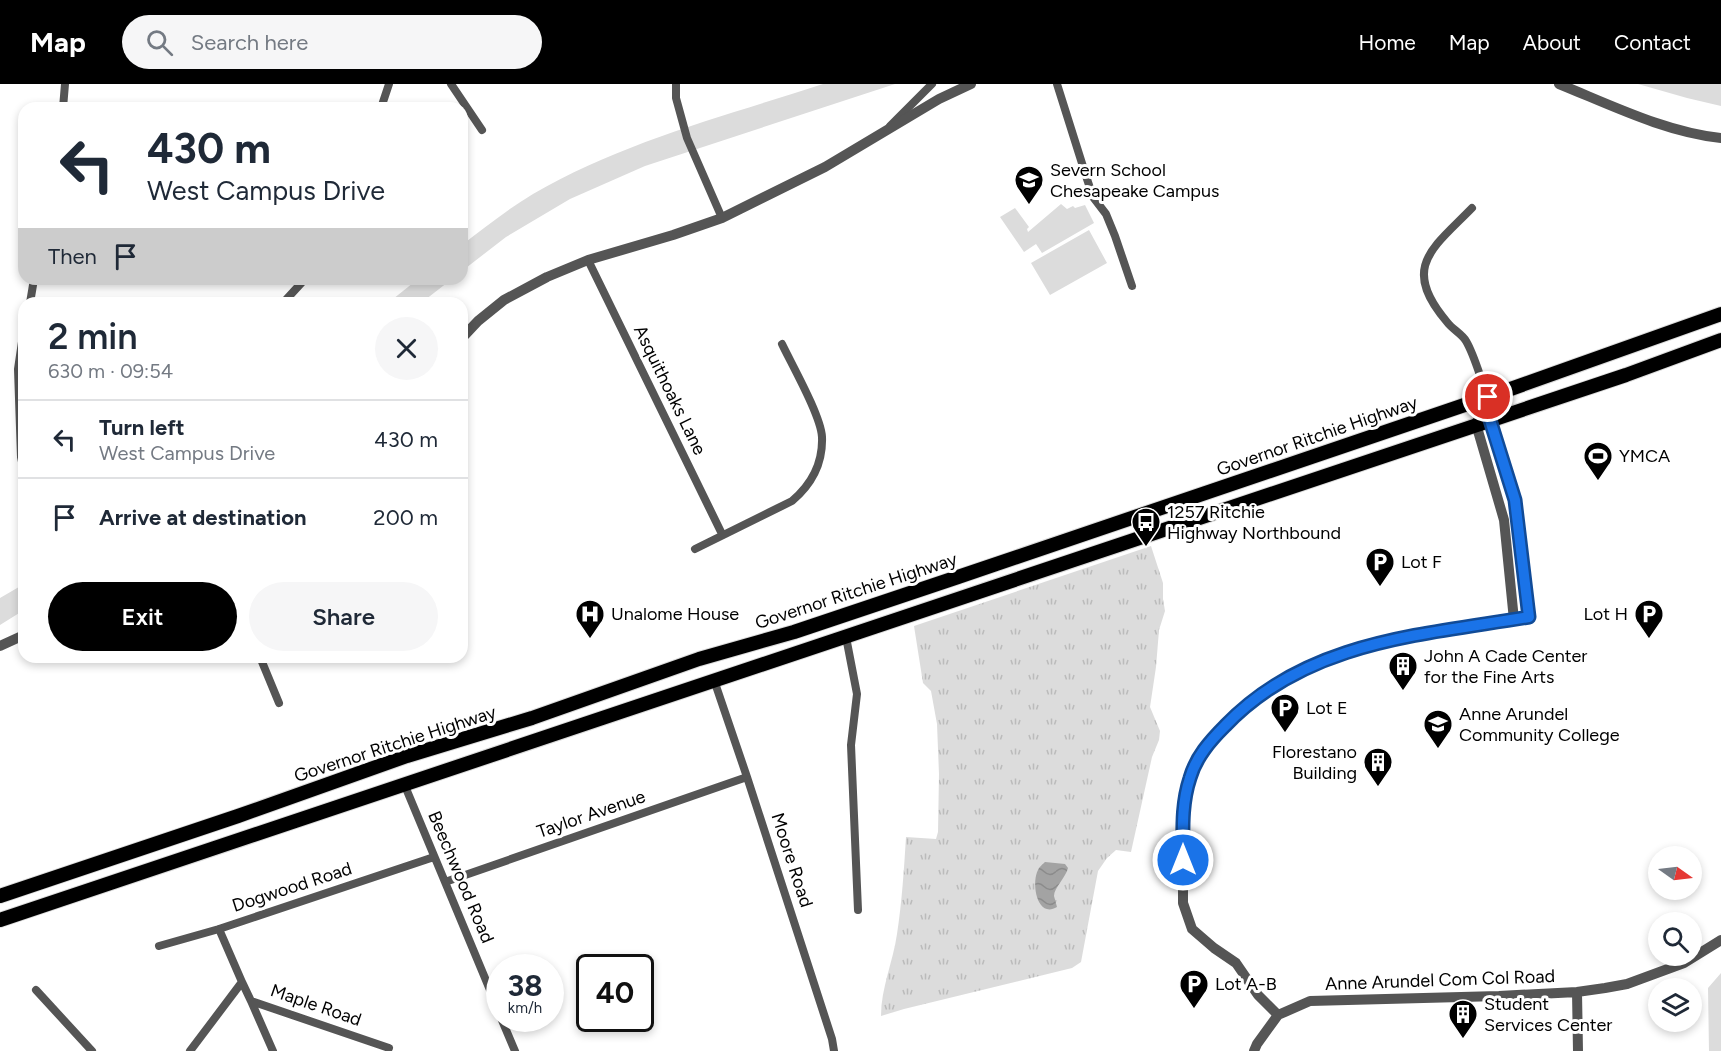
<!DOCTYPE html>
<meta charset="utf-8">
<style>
body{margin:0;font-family:Figtree,sans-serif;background:#f6f6f7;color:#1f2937;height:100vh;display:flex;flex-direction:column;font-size:22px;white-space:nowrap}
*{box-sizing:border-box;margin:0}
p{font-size:20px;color:#747a83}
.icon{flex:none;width:33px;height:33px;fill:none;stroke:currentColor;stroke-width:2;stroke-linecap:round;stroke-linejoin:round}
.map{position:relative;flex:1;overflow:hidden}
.drawer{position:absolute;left:18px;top:213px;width:450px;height:366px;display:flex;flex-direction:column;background:#fff;border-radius:18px;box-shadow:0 3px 9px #0003}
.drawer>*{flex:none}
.guide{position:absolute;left:18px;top:18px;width:450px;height:183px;border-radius:18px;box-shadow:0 3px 9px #0003;background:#fff;color:#1f2937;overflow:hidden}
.needle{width:39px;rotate:104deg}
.fabs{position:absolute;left:1648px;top:762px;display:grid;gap:12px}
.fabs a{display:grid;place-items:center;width:54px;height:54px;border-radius:50%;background:#fff;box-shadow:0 3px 9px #0003;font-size:30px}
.speed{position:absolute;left:486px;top:870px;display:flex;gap:12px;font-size:30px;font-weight:700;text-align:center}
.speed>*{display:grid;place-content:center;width:78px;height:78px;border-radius:50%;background:#fff;box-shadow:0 3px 9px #0003;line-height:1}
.speed small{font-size:15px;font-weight:400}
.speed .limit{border:3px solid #111;border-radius:9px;background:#fff;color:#111}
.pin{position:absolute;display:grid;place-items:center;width:51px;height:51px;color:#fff;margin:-26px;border:3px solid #fff;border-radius:50%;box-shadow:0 2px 6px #0007}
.me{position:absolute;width:66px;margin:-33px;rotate:0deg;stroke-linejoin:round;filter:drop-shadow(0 0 4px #0008)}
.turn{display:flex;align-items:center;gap:21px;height:126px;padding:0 30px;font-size:27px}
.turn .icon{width:78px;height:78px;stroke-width:2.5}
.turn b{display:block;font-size:42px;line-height:51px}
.then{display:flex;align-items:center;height:57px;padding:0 30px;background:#0003;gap:12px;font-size:22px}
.round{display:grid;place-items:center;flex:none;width:63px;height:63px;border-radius:32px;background:#f6f6f7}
.overview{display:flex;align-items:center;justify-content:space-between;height:102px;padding:0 30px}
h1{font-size:36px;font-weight:600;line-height:45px}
.button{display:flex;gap:12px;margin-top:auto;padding:12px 30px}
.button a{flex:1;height:69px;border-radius:36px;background:#000;color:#fff;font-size:24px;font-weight:600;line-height:69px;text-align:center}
.button a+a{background:#f6f6f7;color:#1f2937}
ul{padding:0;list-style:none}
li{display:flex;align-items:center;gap:18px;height:78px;padding:0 30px;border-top:2px solid #e0e1e3}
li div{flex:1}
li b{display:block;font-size:22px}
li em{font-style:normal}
header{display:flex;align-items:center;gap:36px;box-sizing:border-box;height:84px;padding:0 30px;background:#000;color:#fff}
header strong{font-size:28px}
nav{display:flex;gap:33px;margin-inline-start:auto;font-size:21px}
.search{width:420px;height:54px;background:#f6f6f7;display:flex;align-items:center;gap:15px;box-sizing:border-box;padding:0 21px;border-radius:33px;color:#747a83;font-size:22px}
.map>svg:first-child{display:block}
.grass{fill:url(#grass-tufts)}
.park{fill:#dcdcdc}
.water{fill:url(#water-waves)}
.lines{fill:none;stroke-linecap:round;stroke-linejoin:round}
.trunk-casing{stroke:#dbdbdb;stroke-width:16}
.minor{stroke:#555;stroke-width:8}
.tertiary{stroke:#555;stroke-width:10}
.trunk{stroke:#000;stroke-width:14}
.route-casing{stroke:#114b97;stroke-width:15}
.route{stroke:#1a73e8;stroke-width:10}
.labels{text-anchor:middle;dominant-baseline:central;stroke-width:6;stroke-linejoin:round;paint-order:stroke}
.poi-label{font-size:18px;fill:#000;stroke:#fff;text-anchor:start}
.street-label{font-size:18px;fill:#000;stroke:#fff}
</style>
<header>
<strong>Map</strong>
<div class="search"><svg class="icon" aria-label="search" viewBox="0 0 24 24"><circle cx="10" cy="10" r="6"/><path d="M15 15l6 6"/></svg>Search here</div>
<nav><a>Home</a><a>Map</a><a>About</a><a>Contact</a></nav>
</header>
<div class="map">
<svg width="1721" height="967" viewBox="0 0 1721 967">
<defs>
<pattern id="grass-tufts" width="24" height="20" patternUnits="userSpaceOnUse" patternTransform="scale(1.5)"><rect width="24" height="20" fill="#dcdcdc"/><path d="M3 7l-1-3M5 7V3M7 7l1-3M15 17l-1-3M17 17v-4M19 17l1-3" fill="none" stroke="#bbb"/></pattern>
<pattern id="water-waves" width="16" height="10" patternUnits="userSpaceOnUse" patternTransform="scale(1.5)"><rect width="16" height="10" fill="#a3a3a3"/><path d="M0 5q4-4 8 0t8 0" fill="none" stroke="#8b8b8b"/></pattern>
</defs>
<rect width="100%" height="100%" fill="#fff"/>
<path class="grass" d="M1151,462L1163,499V515L1165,527L1159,546L1156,583L1150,623L1160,647L1159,656L1152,673L1131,768L1116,766L1107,774L1098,787L1081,878L1072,884L904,925L881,932C881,904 893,878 897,850C902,818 904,785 906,753L936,755L938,748L939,690L937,640L931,607L923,599L914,542Z"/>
<path class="park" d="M823,0H895L645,82L570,115L506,153L462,187V161C484,144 508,125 533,110C622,58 725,32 823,0Z
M1638,0H1721V22L1687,14Z
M1061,120L1067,125L1073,122L1075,124L1085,121L1094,139L1042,169L1036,160L1024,168L1000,133L1015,124L1029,143L1027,145L1028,148Z
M1089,146L1107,179L1050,211L1031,179Z
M418,195H452L421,219H388Z
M24,500V526L0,541V514Z
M1721,889V967H1709L1708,904Z"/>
<path class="water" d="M1045,778L1065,780L1068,784C1066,793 1054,804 1054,812C1055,816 1056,819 1057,823C1037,835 1031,799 1038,786C1039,783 1043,780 1045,778Z"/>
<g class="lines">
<g class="trunk-casing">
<path id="trunk" d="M0,812L238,732L407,672L532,634L699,575L794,548L958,493L1488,313L1721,230
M0,836L1626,291L1721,256"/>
</g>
<path class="minor" d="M451,0L482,46
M676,0V14L687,54L722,134
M1057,0L1086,92L1093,113L1106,130L1115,152L1132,202
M63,24L65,0
M381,24L389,0
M890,42L932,0
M1472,124C1433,164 1400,183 1447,238C1452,245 1462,250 1466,257C1475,272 1481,297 1488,313
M588,176L722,450
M30,219L34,195
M283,219L305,195
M24,244L18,285L21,373L24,388
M695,465L792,417C812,400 823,379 822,353C821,332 792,281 782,260
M846,553L857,610L851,661L858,826
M260,573L279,619
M714,596L747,693L832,955L834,967
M405,702L500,930
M445,798L747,693
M159,862L219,845L434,773
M242,898L251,917L389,964
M36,906L92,967
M251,917L273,967
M501,934L515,967
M190,967L242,898L219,845"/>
<path class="tertiary" d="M1559,0C1611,21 1665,48 1721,54
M462,254L478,237L504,216L547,193L588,176L673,151L722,134L825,83L939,15L971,0
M1487,315L1476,340L1504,436L1514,536
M0,562L24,551
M1577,908L1578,967
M1278,931L1258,911L1236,879L1214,864L1192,845L1183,819V727L1190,693L1206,662L1240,626L1290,591L1346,568L1399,553L1529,533L1515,416L1490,336L1488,313
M1254,967L1257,960L1278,931L1310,917L1499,912L1577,908L1605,904L1627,900L1684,879L1721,856"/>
<use href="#trunk" class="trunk"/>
</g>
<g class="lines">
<g class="route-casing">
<path id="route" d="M1183,776C1183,748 1181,721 1190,694C1196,673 1210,657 1225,642C1306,557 1421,551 1529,533L1515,416L1490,336L1488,313"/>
</g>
<use href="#route" class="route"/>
</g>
<defs>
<g id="school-pin" transform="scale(1.5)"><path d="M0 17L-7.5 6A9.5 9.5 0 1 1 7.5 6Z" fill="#000" stroke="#fff"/><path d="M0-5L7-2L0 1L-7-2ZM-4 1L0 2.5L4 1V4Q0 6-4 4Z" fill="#fff"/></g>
<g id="stadium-pin" transform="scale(1.5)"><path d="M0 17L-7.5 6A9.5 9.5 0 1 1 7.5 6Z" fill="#000" stroke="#fff"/><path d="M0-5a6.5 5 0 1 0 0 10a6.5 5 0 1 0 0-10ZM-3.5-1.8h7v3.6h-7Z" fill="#fff"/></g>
<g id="bus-pin" transform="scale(1.5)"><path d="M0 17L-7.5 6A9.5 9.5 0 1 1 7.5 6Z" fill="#000" stroke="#fff"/><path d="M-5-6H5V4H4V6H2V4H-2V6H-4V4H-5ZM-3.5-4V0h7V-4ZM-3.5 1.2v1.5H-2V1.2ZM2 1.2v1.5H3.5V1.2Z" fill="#fff"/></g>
<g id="parking-pin" transform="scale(1.5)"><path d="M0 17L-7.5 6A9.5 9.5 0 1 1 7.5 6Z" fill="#000" stroke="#fff"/><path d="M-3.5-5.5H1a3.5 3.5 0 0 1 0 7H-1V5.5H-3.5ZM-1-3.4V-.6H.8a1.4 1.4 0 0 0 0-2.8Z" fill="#fff"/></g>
<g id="hospital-pin" transform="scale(1.5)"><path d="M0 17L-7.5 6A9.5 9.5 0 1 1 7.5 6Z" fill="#000" stroke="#fff"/><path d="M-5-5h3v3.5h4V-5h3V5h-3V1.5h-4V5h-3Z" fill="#fff"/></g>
<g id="building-pin" transform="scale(1.5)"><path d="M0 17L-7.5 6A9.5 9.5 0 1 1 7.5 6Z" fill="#000" stroke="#fff"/><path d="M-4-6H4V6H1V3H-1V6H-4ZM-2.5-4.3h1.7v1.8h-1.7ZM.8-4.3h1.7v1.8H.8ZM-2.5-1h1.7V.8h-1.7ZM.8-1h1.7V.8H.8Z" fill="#fff"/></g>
<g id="university-pin" transform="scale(1.5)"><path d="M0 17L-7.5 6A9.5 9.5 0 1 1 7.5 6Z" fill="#000" stroke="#fff"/><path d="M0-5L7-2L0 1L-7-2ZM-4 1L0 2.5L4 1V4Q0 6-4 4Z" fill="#fff"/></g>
</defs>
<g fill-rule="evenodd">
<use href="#school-pin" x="1029" y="96"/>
<use href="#stadium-pin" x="1598" y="372"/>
<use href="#bus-pin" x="1146" y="438"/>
<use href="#parking-pin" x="1380" y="478"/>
<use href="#hospital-pin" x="590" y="530"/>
<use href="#parking-pin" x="1649" y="530"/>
<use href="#building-pin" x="1403" y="582"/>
<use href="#parking-pin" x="1285" y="624"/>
<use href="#university-pin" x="1438" y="640"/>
<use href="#building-pin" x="1378" y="678"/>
<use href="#parking-pin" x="1194" y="900"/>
<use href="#building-pin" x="1463" y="930"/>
</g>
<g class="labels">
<g class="poi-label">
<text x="1050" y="86">Severn School<tspan x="1050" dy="21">Chesapeake Campus</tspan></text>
<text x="1619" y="372">YMCA</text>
<text x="1167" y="428">1257 Ritchie<tspan x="1167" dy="21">Highway Northbound</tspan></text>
<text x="1401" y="478">Lot F</text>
<text x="611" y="530">Unalome House</text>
<text x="1628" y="530" text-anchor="end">Lot H</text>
<text x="1424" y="572">John A Cade Center<tspan x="1424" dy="21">for the Fine Arts</tspan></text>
<text x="1306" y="624">Lot E</text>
<text x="1459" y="630">Anne Arundel<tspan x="1459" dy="21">Community College</tspan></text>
<text x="1357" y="668" text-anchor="end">Florestano<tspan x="1357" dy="21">Building</tspan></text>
<text x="1215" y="900">Lot A-B</text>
<text x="1484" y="920">Student<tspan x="1484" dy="21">Services Center</tspan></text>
</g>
<g class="street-label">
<text transform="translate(670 306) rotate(64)">Asquithoaks Lane</text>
<text transform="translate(1317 352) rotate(-19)">Governor Ritchie Highway</text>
<text transform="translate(856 507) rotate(-18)">Governor Ritchie Highway</text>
<text transform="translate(395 660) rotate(-18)">Governor Ritchie Highway</text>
<text transform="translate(591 730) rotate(-19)">Taylor Avenue</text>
<text transform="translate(792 776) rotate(72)">Moore Road</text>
<text transform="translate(461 793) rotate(67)">Beechwood Road</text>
<text transform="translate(292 803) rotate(-18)">Dogwood Road</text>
<text transform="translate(1440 896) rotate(-2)">Anne Arundel Com Col Road</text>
<text transform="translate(316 921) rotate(19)">Maple Road</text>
</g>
</g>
</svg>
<div class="fabs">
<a><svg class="needle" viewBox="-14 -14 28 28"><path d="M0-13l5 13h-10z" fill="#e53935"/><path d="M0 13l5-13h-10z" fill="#747a83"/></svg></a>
<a><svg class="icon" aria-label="search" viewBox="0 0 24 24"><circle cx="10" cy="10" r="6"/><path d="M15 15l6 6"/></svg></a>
<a><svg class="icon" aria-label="layers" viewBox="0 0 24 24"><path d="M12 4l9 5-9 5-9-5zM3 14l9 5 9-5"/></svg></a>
</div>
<div class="speed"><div>38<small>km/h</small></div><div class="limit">40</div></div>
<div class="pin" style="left:1488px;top:313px;background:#d93025"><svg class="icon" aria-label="arrive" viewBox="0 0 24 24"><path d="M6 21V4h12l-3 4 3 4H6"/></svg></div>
<svg class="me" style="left:1183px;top:776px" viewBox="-20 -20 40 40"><circle r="17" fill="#1a73e8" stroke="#fff" stroke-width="3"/><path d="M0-11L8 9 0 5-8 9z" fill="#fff"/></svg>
<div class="guide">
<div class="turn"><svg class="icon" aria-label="left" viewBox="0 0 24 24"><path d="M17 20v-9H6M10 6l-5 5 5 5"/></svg><div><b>430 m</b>West Campus Drive</div></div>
<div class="then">Then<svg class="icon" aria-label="arrive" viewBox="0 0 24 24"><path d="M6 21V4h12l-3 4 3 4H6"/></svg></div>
</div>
<section class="drawer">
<div class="overview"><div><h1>2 min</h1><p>630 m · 09:54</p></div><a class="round"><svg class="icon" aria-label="close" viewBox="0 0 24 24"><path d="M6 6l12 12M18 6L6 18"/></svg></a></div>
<ul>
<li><svg class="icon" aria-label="left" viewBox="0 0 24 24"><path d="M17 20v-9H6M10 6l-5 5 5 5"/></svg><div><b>Turn left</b><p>West Campus Drive</p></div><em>430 m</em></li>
<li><svg class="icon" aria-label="arrive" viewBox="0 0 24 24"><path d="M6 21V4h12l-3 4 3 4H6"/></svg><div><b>Arrive at destination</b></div><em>200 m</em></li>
</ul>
<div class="button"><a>Exit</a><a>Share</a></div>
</section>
</div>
